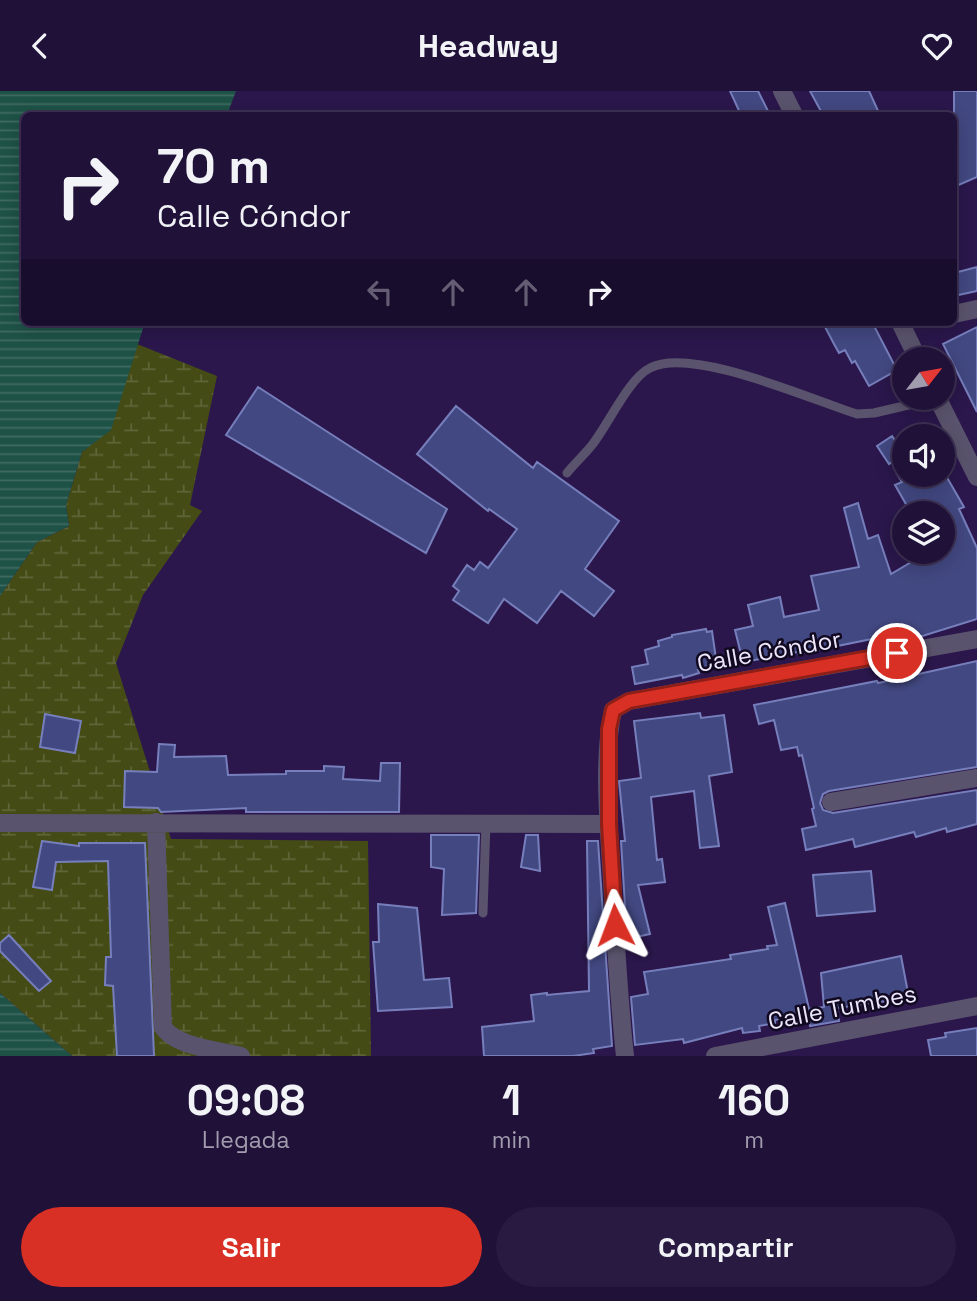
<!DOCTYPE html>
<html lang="es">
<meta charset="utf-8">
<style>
body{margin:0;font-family:"Space Grotesk",sans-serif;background:#281a41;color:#f1f3f6;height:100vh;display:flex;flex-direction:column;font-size:26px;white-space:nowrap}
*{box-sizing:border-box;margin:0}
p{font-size:23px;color:#a29dae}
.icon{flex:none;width:38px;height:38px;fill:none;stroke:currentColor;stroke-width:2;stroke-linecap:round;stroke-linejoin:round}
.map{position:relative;height:965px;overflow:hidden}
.drawer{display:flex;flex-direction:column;background:#201139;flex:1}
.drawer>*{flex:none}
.top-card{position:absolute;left:21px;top:21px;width:936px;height:214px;border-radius:10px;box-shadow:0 4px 18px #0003,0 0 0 2px #3d3153;background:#201139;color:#f1f3f6;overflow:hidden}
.needle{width:46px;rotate:59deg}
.buttons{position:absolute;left:892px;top:256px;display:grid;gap:14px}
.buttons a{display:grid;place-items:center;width:63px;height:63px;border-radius:50%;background:#201139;box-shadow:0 4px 18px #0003,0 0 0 2px #3d3153;font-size:35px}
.pin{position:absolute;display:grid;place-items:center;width:60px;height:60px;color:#fff;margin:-30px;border:4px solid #fff;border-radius:50%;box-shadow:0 2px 7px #0007}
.me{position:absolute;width:77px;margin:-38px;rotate:357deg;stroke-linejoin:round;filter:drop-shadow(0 0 5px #0008)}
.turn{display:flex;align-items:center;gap:24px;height:147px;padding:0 21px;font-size:32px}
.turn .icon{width:91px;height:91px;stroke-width:2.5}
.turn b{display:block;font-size:49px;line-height:60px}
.lanes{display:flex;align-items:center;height:66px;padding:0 21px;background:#0003;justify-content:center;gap:35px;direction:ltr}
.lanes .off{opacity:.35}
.eta{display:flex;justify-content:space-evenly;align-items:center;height:119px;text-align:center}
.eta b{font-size:42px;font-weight:700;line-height:49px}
.action{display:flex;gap:14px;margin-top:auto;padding:14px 21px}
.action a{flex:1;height:80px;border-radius:42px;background:#d93025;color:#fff;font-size:28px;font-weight:700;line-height:80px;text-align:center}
.action a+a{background:#281a41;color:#f1f3f6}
header{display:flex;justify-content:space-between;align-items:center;height:91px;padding:0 21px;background:#201139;font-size:32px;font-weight:700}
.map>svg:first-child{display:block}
.wetland{fill:url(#wetland-marsh)}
.water{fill:url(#water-rules)}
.building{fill:#424881;stroke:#767fbc;stroke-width:2}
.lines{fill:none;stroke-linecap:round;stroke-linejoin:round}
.service{stroke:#5a536d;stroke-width:9}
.minor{stroke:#5a536d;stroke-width:18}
.route-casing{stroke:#8d1f18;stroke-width:18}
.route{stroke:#d93025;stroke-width:12}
.labels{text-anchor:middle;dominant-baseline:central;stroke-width:5;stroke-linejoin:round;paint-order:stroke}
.street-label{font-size:24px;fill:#ebe6fb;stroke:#110920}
</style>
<header><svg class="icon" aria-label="back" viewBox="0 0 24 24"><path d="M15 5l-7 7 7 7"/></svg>Headway<svg class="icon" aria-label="heart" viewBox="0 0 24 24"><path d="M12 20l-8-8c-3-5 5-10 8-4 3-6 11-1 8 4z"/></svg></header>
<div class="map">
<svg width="977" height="965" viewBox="0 0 977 965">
<defs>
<pattern id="wetland-marsh" width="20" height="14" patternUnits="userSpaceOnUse" patternTransform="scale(1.75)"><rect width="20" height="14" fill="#444b15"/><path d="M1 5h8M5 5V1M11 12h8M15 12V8" fill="none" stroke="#5f6538"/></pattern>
<pattern id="water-rules" width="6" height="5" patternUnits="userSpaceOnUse" patternTransform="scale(1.75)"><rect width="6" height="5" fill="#1e5247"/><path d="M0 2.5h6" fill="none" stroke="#3f6b62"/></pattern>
</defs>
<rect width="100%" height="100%" fill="#2b174c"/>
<path class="wetland" d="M137,253L217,285L190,414L202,420L143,504L116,572L171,748L368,750L371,965H72L0,902V505L37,451L69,435L66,414L82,361L111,338Z"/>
<path class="water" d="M0,0H236L227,24H24V231H145L111,339L82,361L66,414L69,435L37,451L0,505Z
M0,902L72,965H0Z"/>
<path class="building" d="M730,0H758L770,24H741Z
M810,0H869L880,24H823Z
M954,0H977V86L954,96Z
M977,176V200L954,205V182Z
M834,231H872L897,279L869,295L855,270L852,272L845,259L839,262L834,253L825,236Z
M977,236V321L943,253Z
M258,296L447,418L426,462L226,344Z
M456,315L533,377L537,371L619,430L585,478L614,500L594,525L561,500L537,532L504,508L488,532L453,509L459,500L453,495L467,474L474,479L480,471L488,477L517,438L489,418L488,420L417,363Z
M892,345L904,362L889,373L877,355Z
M897,383H945L964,416L959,418L977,457V528L916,547L915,543L873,551L872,548L798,563V561L743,571L735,539L753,535L748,514L780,506L784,526L819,519L811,485L859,476L844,417L858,412L868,448L878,444L891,483L930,460H943V453L946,451L943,446V422H911L895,394L902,391Z
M706,538L707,541L712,540L717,575L698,579L699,582L683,587L682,584L635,593L632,576L648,573L645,559L659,555L658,550L672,546V544Z
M977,570V676L829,700L823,703L820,712L823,719L833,722L977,699V733L947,741L946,737L916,746L914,741L855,756L853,748L806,759L802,738L816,735L812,718L814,717L802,664L799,665L797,656L781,659L774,629L759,633L754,614L877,590L878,592Z
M700,622L701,627L724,624L732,681L709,685L719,755L700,757L694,700L651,706L657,769L662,768L665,791L638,794L650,843L627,848L621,750H625L619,690L641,687L634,630Z
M45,623L81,630L75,662L40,656Z
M159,653L175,654L174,666L226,665L228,684L286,683V680H324V675L344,676L343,688L380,690L381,672H400L399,721H246V717L161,721L158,717L124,716L125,680L157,681Z
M431,744H479L476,822L442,824L444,778L431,776Z
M526,744H538L540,780L521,776Z
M42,750L79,755V752H145L154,965H117L113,895L105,894L106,866H111L108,770L56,771L52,799L33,796Z
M587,750H598L612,955L593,958L594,962L573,965H484L482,936L534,930L531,904L547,902V904L589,900Z
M871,780L875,820L817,825L813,784Z
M785,812L809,918L824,916L821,882L901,865L909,907L837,917L839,930L810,935L808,923L775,929V932L759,935L760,940L743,942L742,937L684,952L683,948L635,954L631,906L648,903L644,881L731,868L730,864L768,858L767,855L777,854L768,816Z
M378,813L417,817L424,889L449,887L452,916L378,920L373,851H379Z
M9,844L51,890L39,900L0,860V852Z
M977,937V965H931L928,949L946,946L945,942Z"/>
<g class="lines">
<path class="service" d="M567,382C575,372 585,363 592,354C608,334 629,287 650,277C692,255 812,309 857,323L874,322L938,307
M483,822L486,731"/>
<path class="minor" d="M782,0L794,24
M954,223L977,218
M900,231L918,268
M937,306L977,386
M831,711L977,687
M156,731L163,936C176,956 218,959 241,965
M0,732L609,733
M625,965C618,901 615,837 611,773C608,725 603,666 613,619L629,610L977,548
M715,965L977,915"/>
</g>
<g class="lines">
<g class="route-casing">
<path id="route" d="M615,834L609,733V638L613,619L629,610L897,562"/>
</g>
<use href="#route" class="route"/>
</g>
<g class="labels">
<g class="street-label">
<text transform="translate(769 560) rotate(-10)">Calle Cóndor</text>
<text transform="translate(842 916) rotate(-11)">Calle Tumbes</text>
</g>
</g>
</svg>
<div class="buttons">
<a><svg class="needle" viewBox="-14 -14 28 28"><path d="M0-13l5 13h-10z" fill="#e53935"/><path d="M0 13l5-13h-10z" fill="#a29dae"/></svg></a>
<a><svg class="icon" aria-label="sound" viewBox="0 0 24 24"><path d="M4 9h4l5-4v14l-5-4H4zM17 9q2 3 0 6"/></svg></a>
<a><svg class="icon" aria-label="layers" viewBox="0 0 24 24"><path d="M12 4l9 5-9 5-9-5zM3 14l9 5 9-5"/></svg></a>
</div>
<div class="pin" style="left:897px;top:562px;background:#d93025"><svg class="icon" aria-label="arrive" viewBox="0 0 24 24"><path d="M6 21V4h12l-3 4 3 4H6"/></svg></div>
<svg class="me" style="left:615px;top:834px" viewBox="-20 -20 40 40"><path d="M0-17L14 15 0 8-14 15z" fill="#d93025" stroke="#fff" stroke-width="4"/></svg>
<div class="top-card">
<div class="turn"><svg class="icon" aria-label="right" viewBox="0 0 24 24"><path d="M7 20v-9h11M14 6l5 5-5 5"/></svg><div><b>70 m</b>Calle Cóndor</div></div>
<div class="lanes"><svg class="icon off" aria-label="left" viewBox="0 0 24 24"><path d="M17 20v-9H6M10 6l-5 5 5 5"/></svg><svg class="icon off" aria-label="ahead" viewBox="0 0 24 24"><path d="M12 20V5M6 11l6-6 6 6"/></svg><svg class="icon off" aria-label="ahead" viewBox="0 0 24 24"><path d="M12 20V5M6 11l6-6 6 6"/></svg><svg class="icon" aria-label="right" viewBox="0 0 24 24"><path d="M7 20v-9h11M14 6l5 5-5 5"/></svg></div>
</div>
</div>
<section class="drawer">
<div class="eta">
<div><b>09:08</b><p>Llegada</p></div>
<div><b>1</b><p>min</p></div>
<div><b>160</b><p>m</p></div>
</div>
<div class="action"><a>Salir</a><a>Compartir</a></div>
</section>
